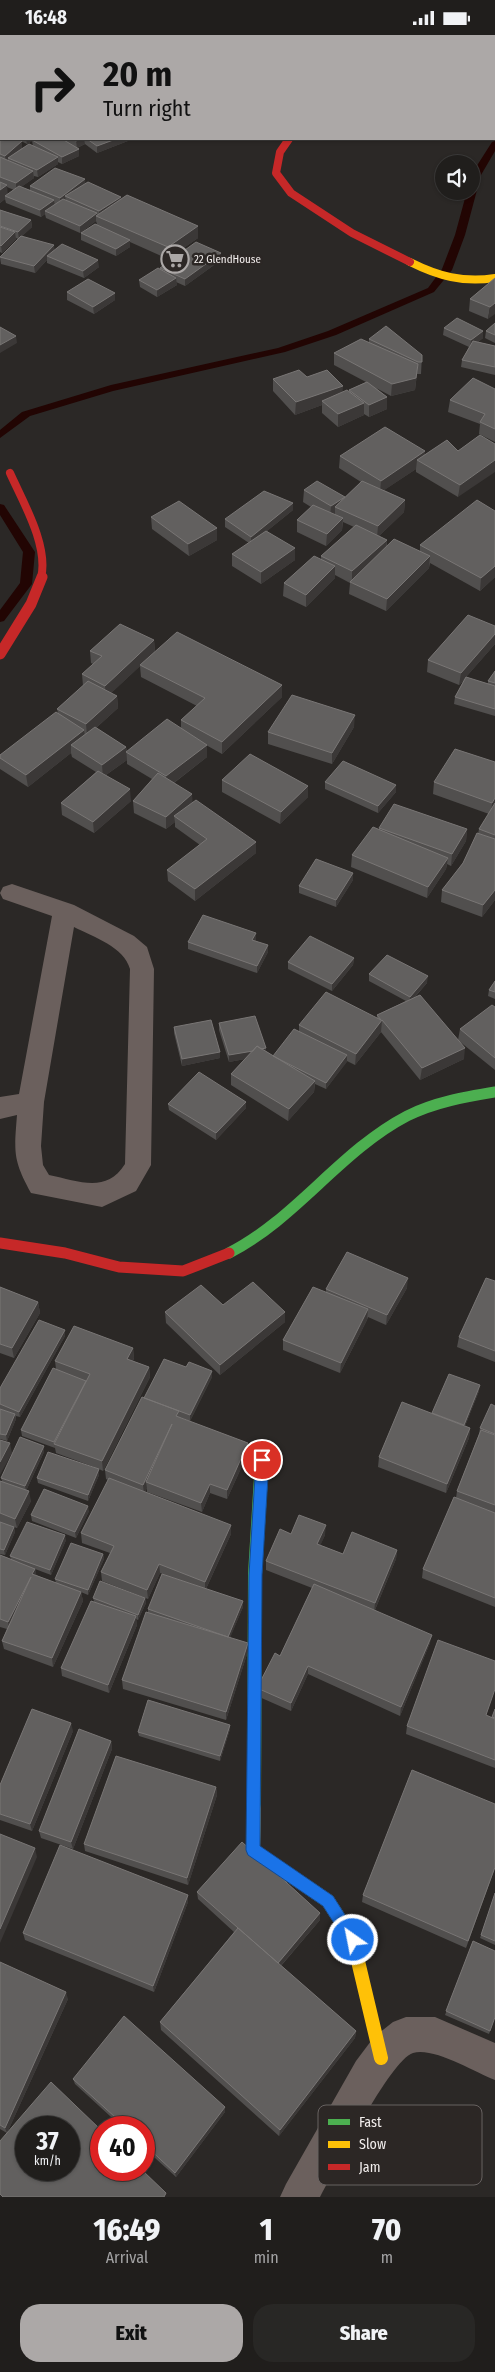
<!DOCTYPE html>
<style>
body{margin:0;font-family:"Fira Sans Condensed",sans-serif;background:#282725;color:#f1f3f6;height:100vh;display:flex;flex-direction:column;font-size:19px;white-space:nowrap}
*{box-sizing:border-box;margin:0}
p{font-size:16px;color:#a2a2a3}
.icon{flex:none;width:28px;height:28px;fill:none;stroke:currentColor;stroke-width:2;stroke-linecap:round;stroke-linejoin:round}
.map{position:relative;height:2162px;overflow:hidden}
.side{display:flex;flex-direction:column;background:#201e1c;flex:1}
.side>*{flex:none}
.top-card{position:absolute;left:0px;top:0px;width:495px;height:105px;box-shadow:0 1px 4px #0004,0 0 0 1px #3d3c3b;background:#aca8a7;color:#111;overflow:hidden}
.fabs{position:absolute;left:435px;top:120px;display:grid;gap:10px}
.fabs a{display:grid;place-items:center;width:45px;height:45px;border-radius:50%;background:#201e1c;box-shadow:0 1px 4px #0004,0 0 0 1px #3d3c3b;font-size:25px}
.speed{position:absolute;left:15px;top:2081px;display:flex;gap:10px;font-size:25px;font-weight:700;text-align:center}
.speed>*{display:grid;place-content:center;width:65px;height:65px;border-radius:50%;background:#201e1c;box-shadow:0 1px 4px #0004,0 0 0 1px #3d3c3b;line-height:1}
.speed small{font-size:12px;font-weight:400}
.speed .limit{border:8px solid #d22;background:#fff;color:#111}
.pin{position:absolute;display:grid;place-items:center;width:42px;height:42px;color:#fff;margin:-21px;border:2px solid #fff;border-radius:50%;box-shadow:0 1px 5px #0007}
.me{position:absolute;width:55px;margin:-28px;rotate:327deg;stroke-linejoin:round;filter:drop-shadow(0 0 4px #0008)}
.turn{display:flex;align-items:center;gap:18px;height:105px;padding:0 20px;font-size:22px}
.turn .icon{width:65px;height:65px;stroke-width:2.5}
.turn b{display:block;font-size:35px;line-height:42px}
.eta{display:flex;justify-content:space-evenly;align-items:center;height:85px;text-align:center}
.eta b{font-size:30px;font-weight:800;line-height:35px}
.action{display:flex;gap:10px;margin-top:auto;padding:10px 20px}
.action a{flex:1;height:58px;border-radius:20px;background:#aca8a7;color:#111;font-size:20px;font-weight:800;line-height:58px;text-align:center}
.action a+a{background:#282725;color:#f1f3f6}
.status{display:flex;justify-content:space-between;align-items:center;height:35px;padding:0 25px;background:#201e1c;direction:ltr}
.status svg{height:14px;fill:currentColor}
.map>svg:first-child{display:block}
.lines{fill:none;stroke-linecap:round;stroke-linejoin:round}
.stream{fill:#220503;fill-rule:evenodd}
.lane{fill:#6b605d;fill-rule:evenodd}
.street{fill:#6b605d;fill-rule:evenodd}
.fast-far1{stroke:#4caf50;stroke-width:11}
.fast{stroke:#4caf50;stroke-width:14}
.slow-far1{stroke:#ffc107;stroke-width:8}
.slow{stroke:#ffc107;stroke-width:14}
.jam-far1{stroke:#c62828;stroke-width:8}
.jam{stroke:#c62828;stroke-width:11}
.wall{fill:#514f4e;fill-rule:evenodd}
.shaded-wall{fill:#3b3837}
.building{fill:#62605f;stroke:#797675;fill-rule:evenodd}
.route{fill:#1a73e8;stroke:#114b97}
.labels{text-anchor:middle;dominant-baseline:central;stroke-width:5;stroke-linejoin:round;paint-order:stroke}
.far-poi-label{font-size:11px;fill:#f1edec;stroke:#2c2725;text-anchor:start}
.key{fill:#2c2725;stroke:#676261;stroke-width:1}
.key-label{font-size:14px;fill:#f1edec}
</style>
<div class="status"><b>16:48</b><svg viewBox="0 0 49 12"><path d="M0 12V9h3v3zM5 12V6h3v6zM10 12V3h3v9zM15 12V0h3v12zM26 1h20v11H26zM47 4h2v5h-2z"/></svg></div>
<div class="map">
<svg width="495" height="2162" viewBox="0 0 495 2162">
<rect width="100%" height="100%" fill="#2b2826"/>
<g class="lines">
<path class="stream" d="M495,106V116L481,140L465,200L452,235L434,257L336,300L285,317L113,356L30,381L0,403V395L22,377L111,350L278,313L328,296L428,253L442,234L455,200L467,156H471V140L492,107Z
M0,469L4,470L35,517L32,549L4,586L0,587V575L20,548L23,517L0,480Z"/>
<path class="lane" d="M12,849L74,870L134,901L147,912L154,934L151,1130L136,1156L102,1172L31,1158C13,1125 14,1118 17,1080L0,1084V1062L19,1059L52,881L3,864L0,858L3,852ZM74,892C94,902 124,912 130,934L125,1129C106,1159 79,1146 49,1140L43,1130L41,1111L44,1067Z"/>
<path class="street" d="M406,1982H435L495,2008V2045C474,2037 434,2012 413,2018C390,2025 334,2137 320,2162H280L286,2149L356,2026L374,2002L393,1987Z"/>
<path class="fast-far1" d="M229,1218C296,1184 340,1116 407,1081C435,1067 465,1062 495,1057"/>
<path class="fast" d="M254,1773L255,1539L262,1425"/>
<path class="slow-far1" d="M410,227C438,241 463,248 495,243"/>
<path class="slow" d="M254,1773L253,1815L328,1866L353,1905L381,2023"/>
<path class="jam-far1" d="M289,104L280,117L276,138L291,158L352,198L410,227
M10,438C23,467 49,511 41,543"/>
<path class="jam" d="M0,619L31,569L42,542
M0,1208L65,1218L119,1232L183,1236L229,1218"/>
</g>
<path class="wall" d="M0,0H65L64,1H1V33H0Z
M105,0H158L157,1H106Z
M0,99L22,106V113L33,111L32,106L27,109L17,104H133L97,118L85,109L77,113L79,114V121L62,129L58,127V129L38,142L34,141V143L21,152L30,155V151L85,144V148L121,162V164L198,203L168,224L130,207V212L116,221L81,205V198L97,189L96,186L80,198L46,183L45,179L41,182L6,168L5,164L0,168ZM7,152L14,155L7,159Z
M0,175L31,185L32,192L22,201L54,215L99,232L84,243L47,228V225L35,238L1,229L0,222L18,204L16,203V204L2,218L0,217Z
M221,218V225L185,251L176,247L177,250L157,262L140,252L139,245L160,234V233Z
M495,243L488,284L469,276L470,264Z
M67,257L115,258V265L94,279L67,265Z
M495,288V308L485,303L486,296Z
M444,293L483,303L478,307L495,311V340L461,332L462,325L469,312L443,300Z
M369,304L422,320L421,339H417L415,355L391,361L376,353L387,362V374L369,382L364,379V380L338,392L322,378V370L295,380L273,356V344L307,342L343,357L349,356V355L366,347L334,330V318L369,307Z
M495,354V407L479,399L480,389L448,377L450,365Z
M480,400L458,462L416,437V434L384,455L405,465L404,477L379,501L387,505V512L420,516V510L495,476V542L480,556L430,528L429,533L386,576L349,559L350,548L335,540V543L306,572L283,561L284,548L321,525V521L354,492L343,487L342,495L326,511L297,497V485L311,472L303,467L304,455L345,462L361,447L339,433L340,421L425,419L458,416Z
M293,475L267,496L295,525L261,549L232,531V519L249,508L225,492V484Z
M151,482L217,505L189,521L152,494Z
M495,599V609L466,642L488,649V646L495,636V681L454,669L455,662L464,645L459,650L427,637L428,625Z
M154,605L155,617L282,650V662L222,719L206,710L207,722L174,748L192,767L256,818L195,866L168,846L167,835L200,810L175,792V787L166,794L134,778L133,766L152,744L127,729V725L106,740L131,766L94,798L62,780L61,768L96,737L72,722L71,718L28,752L0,734V720L58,678L57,674L83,651L82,639L93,629L91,628L90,616ZM140,631L141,642L197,671L181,685V694L127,717L126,712L96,693L118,673L117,661L111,658Z
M354,692L332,729L268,709V697Z
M495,727V865L482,882L441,867L442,855L463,828L478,799L479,794L489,779L433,759L434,747Z
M222,745L308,762L280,789L222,757Z
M325,747L396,750V757L378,778L325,754Z
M379,793L467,794L466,806L451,831L447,829L446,834L427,863L351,832L352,820L379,795Z
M353,838V845L336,872L299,858V851Z
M256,898V905L255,906L268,910V917L257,938L188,914V907Z
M354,923L353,930L332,956L288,934V927Z
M369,939L427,948L415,962L458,1005L460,994L495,972V1035L459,1006L464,1024L420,1045L381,997L355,1030L347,1026L326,1054L315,1049L314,1057L288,1086L231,1050V1039L245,1024L229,1027L219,995V988L266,1013V1016L273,1021L299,996V990L377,983V980L406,966L369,946Z
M495,946V964L488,961L489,955Z
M174,992L220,1023L182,1031L174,998Z
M168,1069L246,1073L216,1105L169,1075Z
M495,1246V1327L457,1312L459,1302Z
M0,1252L38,1267L40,1278L14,1323L0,1318Z
M407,1253L386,1290L368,1282L367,1285L340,1338L283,1315V1305L326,1257V1254Z
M223,1270L285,1287L220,1340L166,1288L165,1277Z
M65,1295V1301L20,1382L16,1381V1384L7,1406L0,1404V1353Z
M133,1313L134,1323L133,1326L149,1332L150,1342L103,1436L99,1434V1440L88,1466L38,1448L37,1443L94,1432L56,1418L55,1413L22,1401L21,1395L56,1334L55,1326Z
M212,1342L190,1386L179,1382L248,1418L227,1464L210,1458L202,1477L147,1457V1453L145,1457L231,1499L206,1554L243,1566V1572L230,1602L248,1616L226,1685L123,1654L122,1645L148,1578V1574L167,1541L160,1538L148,1564L102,1546L101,1537L110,1518L82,1508L81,1498L108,1445L106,1444L105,1435L144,1363Z
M479,1356L465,1391L470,1393L469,1403L446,1458L378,1432L379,1422L432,1378Z
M495,1371V1572L422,1543L423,1534L456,1463L457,1456L479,1399L480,1393Z
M44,1417L26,1456L31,1466L17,1493L14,1492L15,1497L5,1520L0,1519V1446H2L1,1443Z
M89,1476L76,1503L32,1486L31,1480Z
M291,1499L325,1500L320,1510L343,1519L397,1515L396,1524L375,1575L430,1608L400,1681L308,1639L291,1676L257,1661V1653L280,1621L312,1553L266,1535V1526Z
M66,1505L51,1540L35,1534L36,1540L56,1548L55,1544L103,1519L104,1524L88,1560L81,1557L83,1566L53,1632L4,1614L2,1606L7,1594L0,1592V1520L11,1524L10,1521Z
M93,1563H145L146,1568L138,1585L136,1584L137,1590L109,1658L62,1641L61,1633L94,1566Z
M495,1674V1733L406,1699L407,1691L487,1681L492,1683Z
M230,1690V1694L220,1726L139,1701L138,1697Z
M73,1696L32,1796L0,1785V1750Z
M111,1706L112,1714L73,1814L41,1803L39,1796Z
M216,1752L217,1760L188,1850L85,1816L84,1809Z
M495,1833L466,1913L362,1867L363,1860Z
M197,1857L320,1885L281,1931L356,1996L355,2003L279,2101L161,1995L160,1987L234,1897L198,1864Z
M495,1858V1910L480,1903Z
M188,1860V1867L154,1957L25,1905L23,1898Z
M473,1906L490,1996L489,1999L445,1980Z
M0,1927L68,1964L7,2098L0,2094Z
M73,2044L225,2077L176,2142L144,2113V2092H122L75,2049Z"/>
<path class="shaded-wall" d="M49,0H58V1H48Z
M1,66V73L0,74V67Z
M26,104H36L27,109Z
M80,104H84L85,109L77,113L76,106Z
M116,104H133L97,118V111Z
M22,106V113L8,123V126L6,128L5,121Z
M79,114V121L62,129V122Z
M58,122V129L38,142L37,135Z
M33,136L34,143L16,156V148Z
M85,144L86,151L65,161L66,166L60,170V163Z
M7,150L8,162L5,161V164L0,168V155Z
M121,162V169L99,183V176Z
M54,165L55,172L45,176V179L41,182L40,175Z
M97,178V182L96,181V186L80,198V191Z
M31,185L32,192L19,204L18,197Z
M198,191V203L168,224V212Z
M15,197L16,204L2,218L1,211Z
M130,205V212L116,221V214Z
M54,210L55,217L47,221V225L35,238L34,231Z
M221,218V225L185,251V244Z
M98,225L99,232L84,243L83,236Z
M176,243L177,250L157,262V255Z
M115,258V265L94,279L93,272Z
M495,268V279L488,284L490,272Z
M483,296V303L470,313L471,305Z
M16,301L17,308L0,318V310Z
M418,329L415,355L391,361L392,349Z
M343,351L342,363L322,366V370L295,380L296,367Z
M387,362V374L369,382V370Z
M364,368V380L338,392V379Z
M425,416L424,429L417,425L416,434L380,458L381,446Z
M495,425V437L458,462L460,450Z
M345,462L335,472V481L330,484L331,471Z
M405,465L404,477L377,503L378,491Z
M293,468V475L251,509V502Z
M343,483L342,495L326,511L327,499Z
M217,493V505L189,521L188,509Z
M387,505L386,517L352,549V536Z
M295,513V525L261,549V537Z
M430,521L429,533L386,576L387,564Z
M335,531V543L306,572V560Z
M495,531V542L480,556L481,543Z
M495,599V609L459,650L461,638Z
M154,605L155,617L106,663L105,651Z
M282,650V662L222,719V707Z
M117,661L118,673L87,701L86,689Z
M355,680L354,692L332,729V718Z
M84,695L86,707L71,710V718L28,752L26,740Z
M207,710V722L167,753L166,741Z
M126,712L127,725L103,742L102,730Z
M396,750V757L378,778V771Z
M308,751V762L280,789L281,777Z
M130,754L131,766L94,798L93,787Z
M192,759L193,771L174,781L175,787L166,794V782Z
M495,763V772L491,779L492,768Z
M467,794L466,806L451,831L452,819Z
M256,807V818L195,866V854Z
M448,823L446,834L427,863L428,852Z
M353,838V845L336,872V865Z
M495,855V865L482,882L483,870Z
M256,898V905L252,912V905Z
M268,910V917L257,938V931Z
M354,923L353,930L332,956V949Z
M428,941L427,948L409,968L410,962Z
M382,985L381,997L355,1030L356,1019Z
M266,1013V1020L229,1027V1020Z
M465,1013L464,1024L420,1045L422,1033Z
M220,1017V1023L182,1031V1024Z
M347,1020V1027L326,1054V1048Z
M315,1046L314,1057L288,1086L289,1074Z
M246,1067V1073L216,1105V1098Z
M408,1243L407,1253L386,1290L387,1280Z
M38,1267L40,1278L14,1323L12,1313Z
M368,1274L367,1285L340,1338L341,1328Z
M285,1277V1287L220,1340V1330Z
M65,1295V1301L20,1382L19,1377Z
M133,1313L134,1323L128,1334L127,1324Z
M149,1332L150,1342L103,1436L102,1426Z
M212,1336V1342L190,1386V1380Z
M86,1346L87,1352L54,1409L55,1413L54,1407Z
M480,1350L479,1356L463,1396L464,1391Z
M15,1379L16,1384L7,1406L6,1400Z
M172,1389L146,1447L147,1453L144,1459L143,1450Z
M470,1393L469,1403L446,1458L447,1449Z
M10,1408L12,1418L0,1440V1427Z
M248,1408V1418L227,1464V1455Z
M44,1411V1417L26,1456L25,1451Z
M99,1434V1440L88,1466V1460Z
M210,1449V1458L202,1477L201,1468Z
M29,1456L31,1466L17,1493L15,1484Z
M88,1471L89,1476L76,1503L75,1497Z
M231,1490V1499L205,1556V1547Z
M326,1490L325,1500L317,1518V1509Z
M14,1492L15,1497L5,1520L4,1515Z
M65,1500L66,1505L51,1540L50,1535Z
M397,1515L396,1524L374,1577L375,1568Z
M103,1519L104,1524L88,1560V1555Z
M159,1529L160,1538L148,1564L147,1555Z
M35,1534L37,1542L32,1539Z
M31,1542L10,1596L8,1587Z
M81,1557L83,1566L53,1632L52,1623Z
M145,1563L146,1568L138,1585V1580Z
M243,1566V1572L228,1608V1603Z
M136,1581L137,1590L109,1658L108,1650Z
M432,1600L430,1608L400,1681L401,1672Z
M248,1608V1616L226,1685V1677Z
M308,1631V1639L291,1676V1668Z
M71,1688L73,1696L32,1796L30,1789Z
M230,1690V1694L220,1726V1721Z
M111,1706L112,1714L73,1814L71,1807Z
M216,1752L217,1760L188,1850L187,1843Z
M35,1813L37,1822L0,1908V1894Z
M188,1860V1867L154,1957L153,1951Z
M320,1878V1885L277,1935L278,1929Z
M66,1957L68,1964L7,2098L5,2093Z
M356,1996L355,2003L279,2101L280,2095Z
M225,2072V2077L176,2142L175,2138Z"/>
<path class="building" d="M0,0H49L48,1H1V22L0,21Z
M114,0H140L146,1H120Z
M281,0H302L306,1H279Z
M360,0H373L370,1H362Z
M373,0H424L426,1H370Z
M1,47V66L0,67V48Z
M0,99L1,100V104H14L22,106L5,121L0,119Z
M35,104H62L79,114L62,122L32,105Z
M73,104H80L76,106Z
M87,104H116L97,111Z
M29,109L58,122L37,135L8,123Z
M0,122L33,136L16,148L0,142Z
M55,133L85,144L60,163L30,151Z
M0,147L7,150L0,155Z
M88,147L121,162L99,176L65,161Z
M19,151L54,165L40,175L5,161Z
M127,160L198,191L168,212L96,181Z
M63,164L97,178L80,191L45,176Z
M0,175L31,185L18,197L0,191Z
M95,189L130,205L116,214L81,198Z
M0,192L15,197L1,211L0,210Z
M21,201L54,210L34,231L0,222Z
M196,207L221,218L185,244L160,233Z
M62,209L98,225L83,236L47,221Z
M158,233L176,243L157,255L139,245Z
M495,243V268L490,272L470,264Z
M88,244L115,258L93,272L67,257Z
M457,283L483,296L471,305L444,293Z
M495,288V300L486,296Z
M386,291L422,320V327H418L369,304Z
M0,292L16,301L0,310Z
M361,304L418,329L416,343L392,349L334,318Z
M473,306L495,311V332L462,325Z
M299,335L307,342L327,335L343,351L296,367L273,344Z
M473,343L495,354V394L480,387L485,379L450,365Z
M367,347L387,362L369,370L349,355Z
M347,355L364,368L338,379L322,366Z
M385,392L425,416L381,446L340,421Z
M480,400L495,409V425L460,450L417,425L447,405L458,416Z
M317,446L345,462L331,471L304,455Z
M362,446L405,465L378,491L335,472Z
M264,456L293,468L251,502L225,484Z
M477,465L495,476V531L481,543L420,510Z
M179,466L217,493L188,509L151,482Z
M313,470L343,483L327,499L297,485Z
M356,490L387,505L352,536L321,521Z
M266,496L295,513L261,537L232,519Z
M394,504L430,521L387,564L350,547Z
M314,521L335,531L306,560L284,548Z
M468,580L495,591V599L461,638L428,625Z
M120,589L154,605L105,651L82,639L102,621L90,616Z
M177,597L282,650L222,707L181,685L205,663L140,630Z
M495,636V648L488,646Z
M466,642L495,651V674L455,662Z
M88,646L117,661L86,689L57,674Z
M292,660L355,680L332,718L268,697Z
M56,677L84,695L26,740L0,723V720Z
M167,684L207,710L166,741L126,717Z
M95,692L126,712L102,730L71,710Z
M455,714L495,727V763L492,768L434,747Z
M250,719L308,751L281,777L222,745Z
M343,726L396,750L378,771L325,747Z
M98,736L130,754L93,787L61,768Z
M158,738L192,759L166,782L133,766Z
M196,765L256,807L195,854L167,835L207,804L174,781Z
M495,768V800L479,794Z
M394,769L467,794L452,819L379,793Z
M373,792L448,823L428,852L352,820Z
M477,798L495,804V855L483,870L442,855L463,828Z
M316,824L353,838L336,865L299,851Z
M203,880L256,898L252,905L268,910L257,931L188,907Z
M310,901L354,923L332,949L288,927Z
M387,920L428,941L410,962L369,939Z
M495,946V957L489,955Z
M326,957L381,985L377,980L420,960L465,1013L422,1033L382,985L356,1019L299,990Z
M492,970L495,972V1023L460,994Z
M255,981L266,1013L261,1014L257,1011L253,1016L229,1020L219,988Z
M211,985L220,1017L182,1024L174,992Z
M294,994L347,1020L326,1048L273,1021Z
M257,1011L315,1046L289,1074L231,1039Z
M199,1037L246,1067L216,1098L168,1069Z
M347,1217L408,1243L387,1280L326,1254Z
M486,1243L495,1246V1316L459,1302Z
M253,1247L285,1277L220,1330L165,1277L201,1250L223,1270Z
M0,1252L38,1267L12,1313L0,1309Z
M313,1252L368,1274L341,1328L283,1305Z
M39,1285L65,1295L19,1377L0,1369V1353Z
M74,1291L133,1313L127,1324L149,1332L102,1426L54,1409L90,1339L55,1326Z
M164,1324L186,1332L189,1327L212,1336L190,1380L144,1363Z
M53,1333L86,1346L54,1407L21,1395Z
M449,1339L480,1350L464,1390L432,1378Z
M142,1362L179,1376L176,1381L248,1408L227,1455L210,1449L201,1468L146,1447L172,1389L143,1450L105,1435Z
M402,1367L470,1393L447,1449L379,1422Z
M491,1369L495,1371V1399L480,1393Z
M0,1374L15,1379L6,1400L0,1399Z
M481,1395L495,1400V1470L457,1456Z
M20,1402L44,1411L25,1451L1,1443Z
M0,1405L10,1408L0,1427Z
M48,1417L99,1434L88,1460L37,1443Z
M109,1443L231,1490L205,1547L159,1529L147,1555L101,1537L114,1511L81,1498Z
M0,1446L29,1456L15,1484L0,1478Z
M44,1454L88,1471L75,1497L31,1480Z
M454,1462L495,1478V1563L423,1534Z
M299,1480L326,1490L317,1509L343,1519L352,1497L397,1515L375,1568L266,1526L280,1494L291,1499Z
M0,1487L14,1492L4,1515L0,1514Z
M27,1487L65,1500L50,1535L10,1521Z
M71,1508L103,1519L88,1555L55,1544Z
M0,1520L35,1534L32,1539L81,1557L52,1623L2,1606L31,1542L8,1587L0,1584Z
M162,1539L243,1566L228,1602L148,1574Z
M100,1546L145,1563L138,1580L93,1563Z
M314,1549L432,1600L401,1672L308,1631L291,1668L257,1653L275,1618L280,1621Z
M91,1566L136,1581L108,1650L61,1633Z
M146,1577L248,1608L226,1677L122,1645Z
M438,1605L495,1626V1654L486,1680L495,1684V1725L407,1691Z
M148,1665L230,1690L220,1721L138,1697Z
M32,1674L71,1688L30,1789L0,1779V1750Z
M495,1674V1683L492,1682Z
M79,1694L111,1706L71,1807L39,1796Z
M116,1721L216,1752L187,1843L84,1809Z
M412,1735L495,1769V1832L468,1906L363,1860Z
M0,1799L35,1813L0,1894Z
M242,1807L320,1878L278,1928L197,1857Z
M60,1810L188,1860L153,1951L23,1898Z
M495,1858V1906L481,1900Z
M238,1893L356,1996L280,2095L160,1987Z
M473,1906L495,1916V1982L490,1996L446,1976Z
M0,1927L66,1957L5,2093L0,2090Z
M124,1981L225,2072L175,2138L144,2109V2092H126L73,2044Z
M51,2047L101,2095V2135H142L166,2158L164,2162H3L0,2159V2106ZM26,2092H69V2135H26Z"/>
<path class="route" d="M262,1419L267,1421L269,1425L262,1540L260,1811L333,1861L361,1905L358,1910L353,1913L348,1910L323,1871L248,1820L246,1815L249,1540L256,1425L258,1421Z"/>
<defs>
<g id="supermarket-ring" transform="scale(1.4375)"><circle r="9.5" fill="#2c2725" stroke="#aca8a7" stroke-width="1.5"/><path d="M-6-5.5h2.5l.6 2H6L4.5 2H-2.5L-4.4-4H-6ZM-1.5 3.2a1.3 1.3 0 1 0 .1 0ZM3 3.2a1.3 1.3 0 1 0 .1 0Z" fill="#aca8a7"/></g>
</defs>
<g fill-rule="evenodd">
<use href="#supermarket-ring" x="175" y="224"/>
</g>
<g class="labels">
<g class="far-poi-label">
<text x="194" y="224">22 GlendHouse</text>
</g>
</g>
<rect x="318" y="2070" width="164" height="80" rx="8" class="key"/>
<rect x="328" y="2084" width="22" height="6" fill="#4caf50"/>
<rect x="328" y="2106" width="22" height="7" fill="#ffc107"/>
<rect x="328" y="2129" width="22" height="6" fill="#c62828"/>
<g class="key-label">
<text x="359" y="2092">Fast</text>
<text x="359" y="2114">Slow</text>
<text x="359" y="2137">Jam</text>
</g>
</svg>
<div class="fabs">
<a><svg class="icon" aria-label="sound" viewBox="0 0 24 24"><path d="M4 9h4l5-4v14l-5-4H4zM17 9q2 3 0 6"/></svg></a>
</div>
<div class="speed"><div>37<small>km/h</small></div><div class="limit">40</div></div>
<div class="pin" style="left:262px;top:1425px;background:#d93025"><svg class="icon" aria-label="arrive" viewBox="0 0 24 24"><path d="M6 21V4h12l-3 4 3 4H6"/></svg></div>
<svg class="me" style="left:353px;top:1905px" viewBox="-20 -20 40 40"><circle r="17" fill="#1a73e8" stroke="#fff" stroke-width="3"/><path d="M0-11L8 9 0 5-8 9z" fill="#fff"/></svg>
<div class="top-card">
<div class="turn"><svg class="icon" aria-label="right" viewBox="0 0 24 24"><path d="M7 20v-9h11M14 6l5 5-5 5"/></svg><div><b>20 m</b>Turn right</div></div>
</div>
</div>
<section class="side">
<div class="eta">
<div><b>16:49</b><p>Arrival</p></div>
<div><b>1</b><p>min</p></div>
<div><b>70</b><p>m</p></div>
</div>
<div class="action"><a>Exit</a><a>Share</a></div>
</section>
